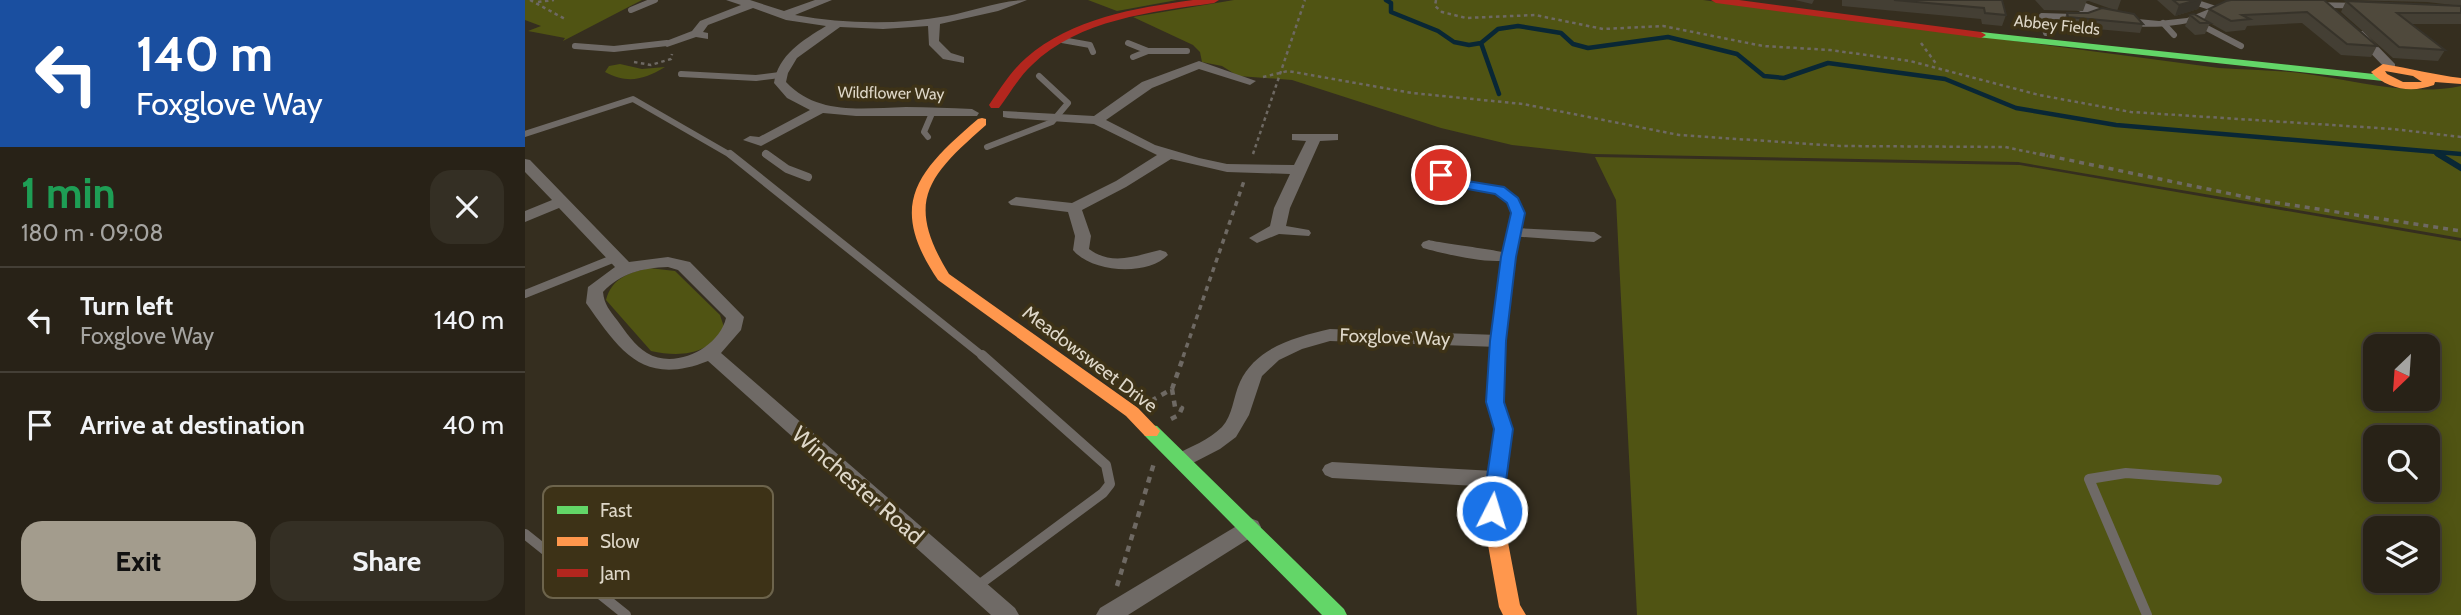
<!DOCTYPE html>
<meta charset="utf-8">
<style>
body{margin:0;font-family:Cabin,sans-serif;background:#342f24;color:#f1f3f6;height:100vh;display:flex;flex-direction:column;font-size:26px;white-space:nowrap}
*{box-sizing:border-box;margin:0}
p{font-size:23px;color:#a5a4a1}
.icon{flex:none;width:38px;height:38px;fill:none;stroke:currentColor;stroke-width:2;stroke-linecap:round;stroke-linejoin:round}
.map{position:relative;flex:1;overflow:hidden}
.panel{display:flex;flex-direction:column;background:#282217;width:525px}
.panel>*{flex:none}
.guide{background:#1a4fa0;color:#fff;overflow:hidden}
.needle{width:46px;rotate:205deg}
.buttons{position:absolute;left:1838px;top:334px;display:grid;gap:14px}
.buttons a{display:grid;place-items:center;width:77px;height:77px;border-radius:14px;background:#282217;box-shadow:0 4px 18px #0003,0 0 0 2px #443f36;font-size:35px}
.pin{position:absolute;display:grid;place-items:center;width:60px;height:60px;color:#fff;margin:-30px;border:4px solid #fff;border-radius:50%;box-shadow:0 2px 7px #0007}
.me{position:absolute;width:77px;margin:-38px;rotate:5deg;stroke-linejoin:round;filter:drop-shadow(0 0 5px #0008)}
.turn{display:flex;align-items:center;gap:24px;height:147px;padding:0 21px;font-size:32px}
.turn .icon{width:91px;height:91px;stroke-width:2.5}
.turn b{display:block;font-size:49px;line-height:60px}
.round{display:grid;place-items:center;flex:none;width:74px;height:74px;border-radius:21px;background:#342f24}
.head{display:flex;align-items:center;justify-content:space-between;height:119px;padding:0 21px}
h1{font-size:42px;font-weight:700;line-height:52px;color:#1e9e55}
.action{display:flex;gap:14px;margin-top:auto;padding:14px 21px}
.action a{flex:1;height:80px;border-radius:21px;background:#a39c8d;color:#111;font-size:28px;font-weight:700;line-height:80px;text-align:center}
.action a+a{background:#342f24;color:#f1f3f6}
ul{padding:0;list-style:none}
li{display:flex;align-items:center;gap:21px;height:105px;padding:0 21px;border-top:2px solid #443f36}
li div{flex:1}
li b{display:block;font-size:26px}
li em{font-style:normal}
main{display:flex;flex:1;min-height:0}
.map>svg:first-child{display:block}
.green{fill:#505413;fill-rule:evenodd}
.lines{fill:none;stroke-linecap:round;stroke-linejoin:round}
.stream-far1{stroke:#092735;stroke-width:4.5}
.stream{stroke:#092735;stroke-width:6}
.path-far2{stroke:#6e6963;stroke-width:2.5;stroke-dasharray:3.5 3.5;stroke-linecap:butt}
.path-far1{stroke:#6e6963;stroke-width:3.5;stroke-dasharray:5 5;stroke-linecap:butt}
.path{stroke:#6e6963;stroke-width:4.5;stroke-dasharray:6 6;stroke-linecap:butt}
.lane-far2{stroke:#6f6a66;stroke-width:6}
.lane-far1{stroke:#6f6a66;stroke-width:8}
.lane{stroke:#6f6a66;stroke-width:10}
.street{fill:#6f6a66;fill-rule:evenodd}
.fast{fill:#63d668;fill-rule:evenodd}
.slow{fill:#ff974d;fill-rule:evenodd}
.jam{fill:#b3261e;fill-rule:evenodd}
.wall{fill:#443f34}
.shaded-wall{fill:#37332a}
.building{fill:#4f493c;stroke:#37332a;stroke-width:2}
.route{fill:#1a73e8;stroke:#114b97;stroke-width:2}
.labels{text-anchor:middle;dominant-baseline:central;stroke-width:7;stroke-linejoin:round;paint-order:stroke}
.far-street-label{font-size:16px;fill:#ded7c8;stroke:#3d3217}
.street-label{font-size:19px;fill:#ded7c8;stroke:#3d3217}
.near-street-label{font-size:23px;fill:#ded7c8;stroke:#3d3217}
.key{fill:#3d3217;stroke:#6d644c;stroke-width:2}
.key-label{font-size:19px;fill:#ded7c8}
</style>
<main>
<section class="panel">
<div class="guide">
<div class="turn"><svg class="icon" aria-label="left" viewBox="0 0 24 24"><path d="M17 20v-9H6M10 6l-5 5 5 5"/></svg><div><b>140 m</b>Foxglove Way</div></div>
</div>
<div class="head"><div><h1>1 min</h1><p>180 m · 09:08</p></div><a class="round"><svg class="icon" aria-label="close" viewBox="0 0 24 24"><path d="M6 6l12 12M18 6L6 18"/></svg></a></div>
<ul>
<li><svg class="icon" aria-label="left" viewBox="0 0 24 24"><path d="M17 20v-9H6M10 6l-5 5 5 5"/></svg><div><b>Turn left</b><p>Foxglove Way</p></div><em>140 m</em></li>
<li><svg class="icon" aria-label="arrive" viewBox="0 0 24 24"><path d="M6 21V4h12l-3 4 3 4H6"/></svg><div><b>Arrive at destination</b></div><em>40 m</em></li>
</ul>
<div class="action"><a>Exit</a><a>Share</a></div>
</section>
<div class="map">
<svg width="1936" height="615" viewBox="0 0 1936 615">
<rect width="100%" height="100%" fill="#352e1f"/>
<path class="green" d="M0,0H117L38,41L40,38L3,31L16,26L0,20Z
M563,0H652L592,11Z
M709,0H1178L1694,68C1721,70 1749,70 1775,73C1828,80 1884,97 1936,86V238L1493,162L1068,154L987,145L916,128L767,80L713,76L697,66L677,62L675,52L668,45L608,17Z
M95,64L117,69L140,67C118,80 103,84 80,72L84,66Z
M1070,157L1495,165L1936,241V615H1112L1091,200ZM1850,346H1902V399H1850ZM1850,438H1902V490H1850ZM1850,528H1902V581H1850Z
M124,268L150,271L195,315L199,327C184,356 154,357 126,351L81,300C87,278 103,273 124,268Z"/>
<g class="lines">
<path class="stream-far1" d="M861,0L866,3V12L913,31L929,42L944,45L956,43L973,29L993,26L1036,33L1048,44L1063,48L1143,37L1212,54L1239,76L1259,78L1303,63L1420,79L1491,108L1591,125L1936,154
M956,43L974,94
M1911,153L1916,156"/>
<path class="stream" d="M1913,154L1936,168"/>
<path class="path-far2" d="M5,0L40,19
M911,0L910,6L917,12L941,18L1010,15L1078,29L1138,26L1238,46L1305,50L1385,61L1514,95L1606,112L1868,129L1936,137
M13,2L29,0
M1396,43L1412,65
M109,62L126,65L146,59L147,54
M738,77L763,71L887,93L998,104L1154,135L1315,146L1480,147L1523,156
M728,154L780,0"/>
<path class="path-far1" d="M1515,154L1740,201L1936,231
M658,357L719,181"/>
<path class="path" d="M626,401L647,389L659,355
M646,419L654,415L657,408L650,407L647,389
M592,586L629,463"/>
<path class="lane-far2" d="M1663,0L1688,8
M106,10L130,0
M1638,23L1649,35
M1674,24L1716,46
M1521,33L1517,16L1549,17
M537,40L565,45L568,52
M603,43L623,51H662
M50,46L89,49L142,43
M608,57L623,51
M156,74L231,78L255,75
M0,134L108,99L207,156
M403,137L399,132L408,111
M462,147L527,122L543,103L514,76
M240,154L245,156"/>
<path class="lane-far1" d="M205,154L459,357
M241,154L262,169L283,177
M0,294L90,258"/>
<path class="lane" d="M0,534L101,615
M451,587L578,493L585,484L581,465L457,355
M1622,615L1564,479L1601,473L1692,480"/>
<path class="street" d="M201,0H225L259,11L290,0H307L270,15C320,24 372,25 422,16C448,11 475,0 502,0L473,11L415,24L414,41L426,53L439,57V63L418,59L404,45L403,26L358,29L315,27L272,58L263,73L261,82C293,116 338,108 381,107C403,107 425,108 447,109L454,113L452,116H331L298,113L236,146L218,140L225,136L234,137L285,110L262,98L249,83C253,55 278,40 301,26L261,20L228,8L183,25L178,32L183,33V39L171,37L142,47L136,43L167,31L175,21L216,5Z
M1538,0H1552L1602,18L1634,21L1662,18L1704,1L1710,4C1668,34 1578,36 1538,0Z
M1781,2L1841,3L1847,6L1841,9L1777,7V3Z
M1830,31H1838L1870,64V70H1862L1830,37Z
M674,61L731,81L725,85L674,69L627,88L581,120L630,145L674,158L702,164L769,165L781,141L767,140V134H813V140L795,141L765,208L761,226L784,230L786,233L784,236L754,234L732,243L724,238L745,226L749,208L765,174L702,172L646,159L601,187L557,210L566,236L564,249C587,266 610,256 635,250L641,252L643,255C623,276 567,273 548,250L550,236L543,212L486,205L483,202L491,197L547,203L591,181L632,155L569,124L483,118L478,117V111L569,116L617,82Z
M0,159L5,160L104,262L143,257L165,262L219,317L216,330L196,353L490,608L494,615H466L183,361C118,387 95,351 61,303L63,287L90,267L34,208L0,222V211L27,200L0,172ZM143,267L153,270L201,318C194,348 150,370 122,353C110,346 100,331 92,320C85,311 79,304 78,292C96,273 117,268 143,267Z
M926,178L931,179V185L918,198H908L905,195C910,188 918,180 926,178Z
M990,228L1069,232L1077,237L1069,242L984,236L982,233Z
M904,240C919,244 986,251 991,256C979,269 916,253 898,248L896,245L898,242Z
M805,329L973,335L982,341L973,347L805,341L777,349L754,360L737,376L724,415L711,437L695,449L664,465L657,468L650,465L647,460L650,455C665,447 684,440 697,427C708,415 708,397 715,382C731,347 771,337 805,329Z
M807,462L969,471L976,473L980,479L976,485L969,487L807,478L800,475L797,470L800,465Z
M725,518L733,521L736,527L733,533L603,615H571L575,608Z"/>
<path class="fast" d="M1456,32L1858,75L1864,78L1858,81L1452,37V33Z
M626,425L632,426L819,609L822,615H797L620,436L617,431L620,426Z"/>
<path class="slow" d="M1858,64C1885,68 1909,75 1936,78V84L1910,82L1909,85C1887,93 1863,90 1846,72ZM1860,71L1888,76L1897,82H1878L1862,74Z
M457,118L461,119V125C403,176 379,201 424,274L613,408L635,431L632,436H620L601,416L413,280C362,205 391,172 453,119Z
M916,171L930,179L979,187L993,198L1000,213L990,256L981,341L979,402L987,429L977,511L995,605L1001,615H978L974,607L957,511L969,429L961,402L965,341L976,256L986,213L982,203L970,193L921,185L909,175Z"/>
<path class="jam" d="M668,0H694L689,3C627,12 554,19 507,65C494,77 485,93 474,108H466L464,105C475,89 486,71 501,58C547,18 610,8 668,0Z
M1186,0H1214L1456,32L1461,35L1456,38L1191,3Z"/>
</g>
<path class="wall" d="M1270,0H1289L1287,4Z
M1317,0H1477L1481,15L1477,26L1457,24L1456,19L1317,6Z
M1510,0H1562L1558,11L1519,10Z
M1561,0H1596L1592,11Z
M1632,0H1677L1673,9L1650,16Z
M1799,0L1852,46L1846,57L1816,55L1777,23L1722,26L1720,30L1701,32L1685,23L1680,34L1670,35L1660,26L1665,15L1679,20L1684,9Z
M1815,0H1936V6L1902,2Z
M1821,1L1936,6V24H1887L1920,50L1913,61L1868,58L1816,12Z
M1542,13L1618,24L1615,33L1539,26L1538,22Z"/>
<path class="shaded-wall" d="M1672,0H1677L1673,9L1650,16L1654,5Z"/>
<path class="building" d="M1369,0H1477L1481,15L1460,13L1459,8Z
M1648,0H1672L1654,5Z
M1706,0H1799L1852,46L1822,44L1782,12L1717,15L1725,19L1706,21L1684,9L1701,1Z
M1821,1L1936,6V13H1872L1920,50L1874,47Z
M1577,8L1609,14L1618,24L1543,17L1542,13H1563Z
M1669,14L1685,23H1675L1665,15Z"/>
<path class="route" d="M916,171L930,179L979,187L993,198L1000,213L991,257L981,341L979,402L988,429L977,511L974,517H960L957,511L969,429L961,402L965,341L976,257L986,213L982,203L970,194L921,185L909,175Z"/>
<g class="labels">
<g class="far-street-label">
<text transform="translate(1532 25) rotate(6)">Abbey Fields</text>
<text transform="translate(366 93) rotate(1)">Wildflower Way</text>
</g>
<g class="street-label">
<text transform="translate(870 337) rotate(2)">Foxglove Way</text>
<text transform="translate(565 359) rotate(37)">Meadowsweet Drive</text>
</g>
<g class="near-street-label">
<text transform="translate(333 485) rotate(41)">Winchester Road</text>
</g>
</g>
<rect x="18" y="486" width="230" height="112" rx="10" class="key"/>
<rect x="32" y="506" width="31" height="8" fill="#63d668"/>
<rect x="32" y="537" width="31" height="9" fill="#ff974d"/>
<rect x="32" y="569" width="31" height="8" fill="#b3261e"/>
<g class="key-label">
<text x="75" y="517">Fast</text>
<text x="75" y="548">Slow</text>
<text x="75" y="580">Jam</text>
</g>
</svg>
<div class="buttons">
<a><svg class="needle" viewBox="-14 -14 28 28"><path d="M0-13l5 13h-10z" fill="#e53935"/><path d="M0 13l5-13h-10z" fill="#a5a4a1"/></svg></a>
<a><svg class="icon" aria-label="search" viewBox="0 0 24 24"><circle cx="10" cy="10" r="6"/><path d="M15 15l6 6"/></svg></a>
<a><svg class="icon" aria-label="layers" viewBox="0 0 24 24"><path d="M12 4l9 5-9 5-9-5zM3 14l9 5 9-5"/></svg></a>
</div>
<div class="pin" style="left:916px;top:175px;background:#d93025"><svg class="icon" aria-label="arrive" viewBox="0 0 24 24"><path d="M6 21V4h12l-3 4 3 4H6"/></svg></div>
<svg class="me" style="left:967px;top:511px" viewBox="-20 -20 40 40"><circle r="17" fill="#1a73e8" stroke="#fff" stroke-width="3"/><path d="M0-11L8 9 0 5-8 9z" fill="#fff"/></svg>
</div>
</main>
